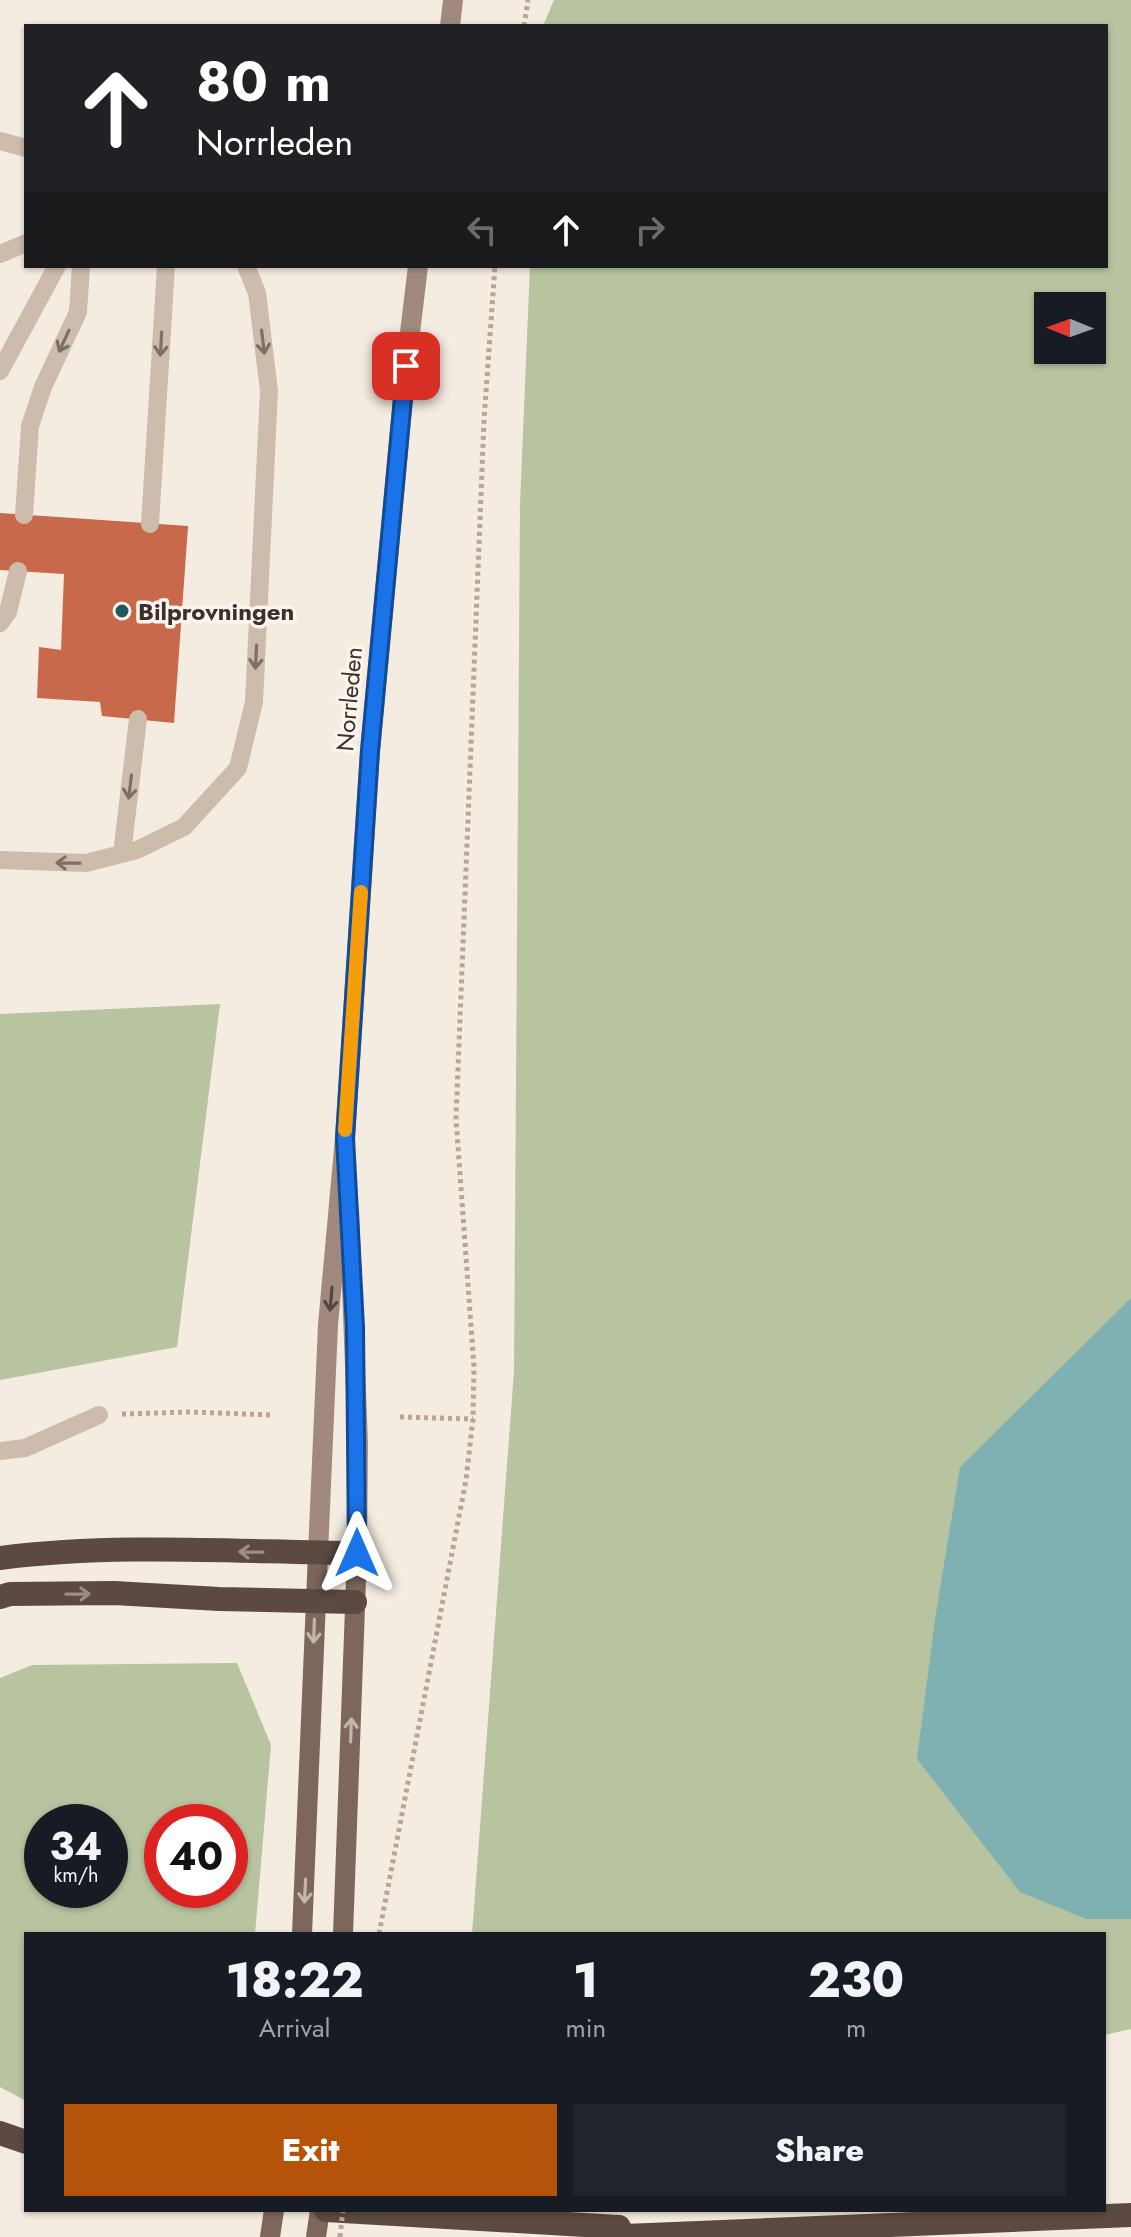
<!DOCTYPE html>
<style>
body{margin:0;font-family:Jost,sans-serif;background:#20242c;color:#f1f3f6;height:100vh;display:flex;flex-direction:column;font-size:30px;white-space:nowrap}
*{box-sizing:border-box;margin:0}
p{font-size:26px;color:#9ea1a6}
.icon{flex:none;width:44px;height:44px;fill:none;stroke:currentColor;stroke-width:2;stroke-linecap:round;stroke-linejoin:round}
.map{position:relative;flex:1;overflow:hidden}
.panel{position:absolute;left:24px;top:1932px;width:1082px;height:280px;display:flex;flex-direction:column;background:#171b24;border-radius:0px;box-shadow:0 2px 6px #0004}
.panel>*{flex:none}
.banner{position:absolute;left:24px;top:24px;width:1084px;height:244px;border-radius:0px;box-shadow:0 2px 6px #0004;background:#202124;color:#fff;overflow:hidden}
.needle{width:52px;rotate:271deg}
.buttons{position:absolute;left:1034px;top:292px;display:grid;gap:16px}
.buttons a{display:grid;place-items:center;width:72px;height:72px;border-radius:0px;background:#171b24;box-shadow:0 2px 6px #0004;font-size:40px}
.speed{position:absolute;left:24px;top:1804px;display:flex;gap:16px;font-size:40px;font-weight:700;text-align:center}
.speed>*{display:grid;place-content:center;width:104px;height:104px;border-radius:50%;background:#171b24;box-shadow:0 2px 6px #0004;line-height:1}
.speed small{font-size:20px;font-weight:400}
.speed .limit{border:12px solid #d22;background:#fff;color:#111}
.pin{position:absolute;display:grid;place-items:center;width:68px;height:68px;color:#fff;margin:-34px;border-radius:16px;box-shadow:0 4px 12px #0006}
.me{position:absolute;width:88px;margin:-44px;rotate:0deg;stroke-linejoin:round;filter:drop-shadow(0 0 6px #0008)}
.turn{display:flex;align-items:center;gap:28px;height:168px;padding:0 40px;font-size:36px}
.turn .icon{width:104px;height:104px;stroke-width:2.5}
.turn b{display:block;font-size:56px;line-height:68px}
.lanes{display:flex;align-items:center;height:76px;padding:0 40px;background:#0003;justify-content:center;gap:40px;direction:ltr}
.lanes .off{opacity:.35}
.eta{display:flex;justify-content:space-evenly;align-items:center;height:136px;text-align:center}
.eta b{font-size:48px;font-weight:800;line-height:56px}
.primary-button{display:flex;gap:16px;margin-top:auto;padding:16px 40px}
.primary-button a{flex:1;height:92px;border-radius:0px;background:#b45309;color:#fff;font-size:32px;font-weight:800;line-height:92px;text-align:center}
.primary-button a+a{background:#20242c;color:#f1f3f6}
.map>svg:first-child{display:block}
.green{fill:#b8c4a0;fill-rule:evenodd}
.water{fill:#7fb0b2}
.building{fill:#c8694b}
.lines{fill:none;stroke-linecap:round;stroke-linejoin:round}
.path{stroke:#b9a596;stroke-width:5;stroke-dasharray:4 4;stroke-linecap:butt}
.lane{stroke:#cdbbac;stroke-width:18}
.secondary{stroke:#a18a7d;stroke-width:20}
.primary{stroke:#7d675c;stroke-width:20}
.highway{stroke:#5c4a42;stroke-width:24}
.path-bridge{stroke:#b9a596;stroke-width:5;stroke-dasharray:4 4;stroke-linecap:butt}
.oneway{stroke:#7d6f65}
.oneway2{stroke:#544640}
.oneway3{stroke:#9c8e87}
.oneway4{stroke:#c2b5ac}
.route-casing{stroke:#114b97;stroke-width:20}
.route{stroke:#1a73e8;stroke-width:14}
.slow{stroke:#f59e0b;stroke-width:14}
.poi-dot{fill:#1f5a5e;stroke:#fbf5ee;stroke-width:3}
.labels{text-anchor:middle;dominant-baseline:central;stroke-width:7;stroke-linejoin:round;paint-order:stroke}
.poi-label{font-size:24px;font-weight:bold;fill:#3b302b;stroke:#fbf5ee;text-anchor:start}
.street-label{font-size:24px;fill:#3b302b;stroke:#fbf5ee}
</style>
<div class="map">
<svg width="1131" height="2237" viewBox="0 0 1131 2237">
<rect width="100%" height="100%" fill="#f4ebe1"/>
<path class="green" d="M554,0H1131V2029L1104,2035V1934H472L514,1371L520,504L530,266H1106V26H543ZM1048,306H1092V350H1048Z
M220,1004L177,1347L0,1380V1014Z
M237,1663L271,1745L255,1934H26V2101L0,2087V1678L32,1665ZM110,1822V1890H42V1822ZM162,1822H230V1890H162Z"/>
<path class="water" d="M1131,1298V1919H1086L1020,1892L917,1759L935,1619L960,1467Z"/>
<path class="building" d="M0,513L188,526L174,723L102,716L100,702L37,698L39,647L61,650L64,574L0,570Z"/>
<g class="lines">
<path class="path" d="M524,26L528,0
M122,1414L189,1412L273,1415
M400,1417L473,1419
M379,1934L466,1480L473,1419L474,1367L456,1119L484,420L495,266"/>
<path class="lane" d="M0,141L26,148
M0,254L26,243
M0,371L57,266
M24,515L30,426L43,387L78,312L81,266
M150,524L166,266
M0,623L8,612L18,571
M122,854L138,719
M0,860L86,863L137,850L184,827L238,768L254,702L269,391L257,293L246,266
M0,1451L25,1448L99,1415"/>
<path class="secondary" d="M450,26L453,0
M349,1210L358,1444L357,1553
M318,1553L328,1325L345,1138L370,751L406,366L418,266"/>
<path class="primary" d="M302,1934L318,1553
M343,1934L357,1553
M270,2237L274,2210
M316,2237L320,2210"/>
<path class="highway" d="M0,1558C118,1543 239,1552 357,1553
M0,1597L10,1594L114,1593L219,1599L355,1602
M0,2133L26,2142
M326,2210L619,2227
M601,2237L1131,2215"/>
<path class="path-bridge" d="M340,2237L343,2210"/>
</g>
<defs><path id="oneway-shaft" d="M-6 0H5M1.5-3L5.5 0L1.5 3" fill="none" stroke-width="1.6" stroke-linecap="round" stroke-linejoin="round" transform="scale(2)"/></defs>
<g class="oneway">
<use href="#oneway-shaft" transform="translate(64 341) rotate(115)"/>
<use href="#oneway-shaft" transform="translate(263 342) rotate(83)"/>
<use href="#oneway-shaft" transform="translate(161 344) rotate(93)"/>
<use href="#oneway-shaft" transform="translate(256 657) rotate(93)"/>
<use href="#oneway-shaft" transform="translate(130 787) rotate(97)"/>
<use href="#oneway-shaft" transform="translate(68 863) rotate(-179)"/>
</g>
<use class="oneway2" href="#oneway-shaft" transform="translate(331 1299) rotate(95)"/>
<g class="oneway3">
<use href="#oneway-shaft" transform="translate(251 1552) rotate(-179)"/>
<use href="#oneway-shaft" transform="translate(78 1594) rotate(-1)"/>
</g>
<g class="oneway4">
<use href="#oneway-shaft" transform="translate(314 1631) rotate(92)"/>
<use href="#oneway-shaft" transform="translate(351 1730) rotate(-88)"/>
<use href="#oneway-shaft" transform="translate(305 1891) rotate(93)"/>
</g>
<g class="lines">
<g class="route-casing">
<path id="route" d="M357,1553L355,1327L345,1138L370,751L406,366"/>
</g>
<use href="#route" class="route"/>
<path class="slow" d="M345,1130L361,892"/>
</g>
<circle class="poi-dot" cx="122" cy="611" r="8"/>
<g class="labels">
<g class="poi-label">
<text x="138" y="611">Bilprovningen</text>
</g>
<g class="street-label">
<text transform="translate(349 699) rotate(-85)">Norrleden</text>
</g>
</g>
</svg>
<div class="buttons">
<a><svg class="needle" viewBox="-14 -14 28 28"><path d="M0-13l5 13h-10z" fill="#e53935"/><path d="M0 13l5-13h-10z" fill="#9ea1a6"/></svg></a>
</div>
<div class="speed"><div>34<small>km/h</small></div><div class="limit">40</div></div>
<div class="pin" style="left:406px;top:366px;background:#d93025"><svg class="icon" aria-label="arrive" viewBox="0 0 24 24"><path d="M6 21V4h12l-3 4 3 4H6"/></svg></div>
<svg class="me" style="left:357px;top:1553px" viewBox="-20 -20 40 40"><path d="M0-17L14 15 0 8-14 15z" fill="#1a73e8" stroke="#fff" stroke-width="4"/></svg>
<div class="banner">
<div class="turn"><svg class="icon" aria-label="ahead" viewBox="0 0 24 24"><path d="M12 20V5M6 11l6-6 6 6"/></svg><div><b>80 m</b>Norrleden</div></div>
<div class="lanes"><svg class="icon off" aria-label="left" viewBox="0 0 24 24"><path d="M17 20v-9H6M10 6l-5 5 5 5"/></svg><svg class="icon" aria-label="ahead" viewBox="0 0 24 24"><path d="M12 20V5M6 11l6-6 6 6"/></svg><svg class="icon off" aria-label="right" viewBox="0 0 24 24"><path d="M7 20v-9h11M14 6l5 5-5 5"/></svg></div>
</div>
<section class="panel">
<div class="eta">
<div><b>18:22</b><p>Arrival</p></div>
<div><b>1</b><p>min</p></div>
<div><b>230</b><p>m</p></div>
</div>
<div class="primary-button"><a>Exit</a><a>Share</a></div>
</section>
</div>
